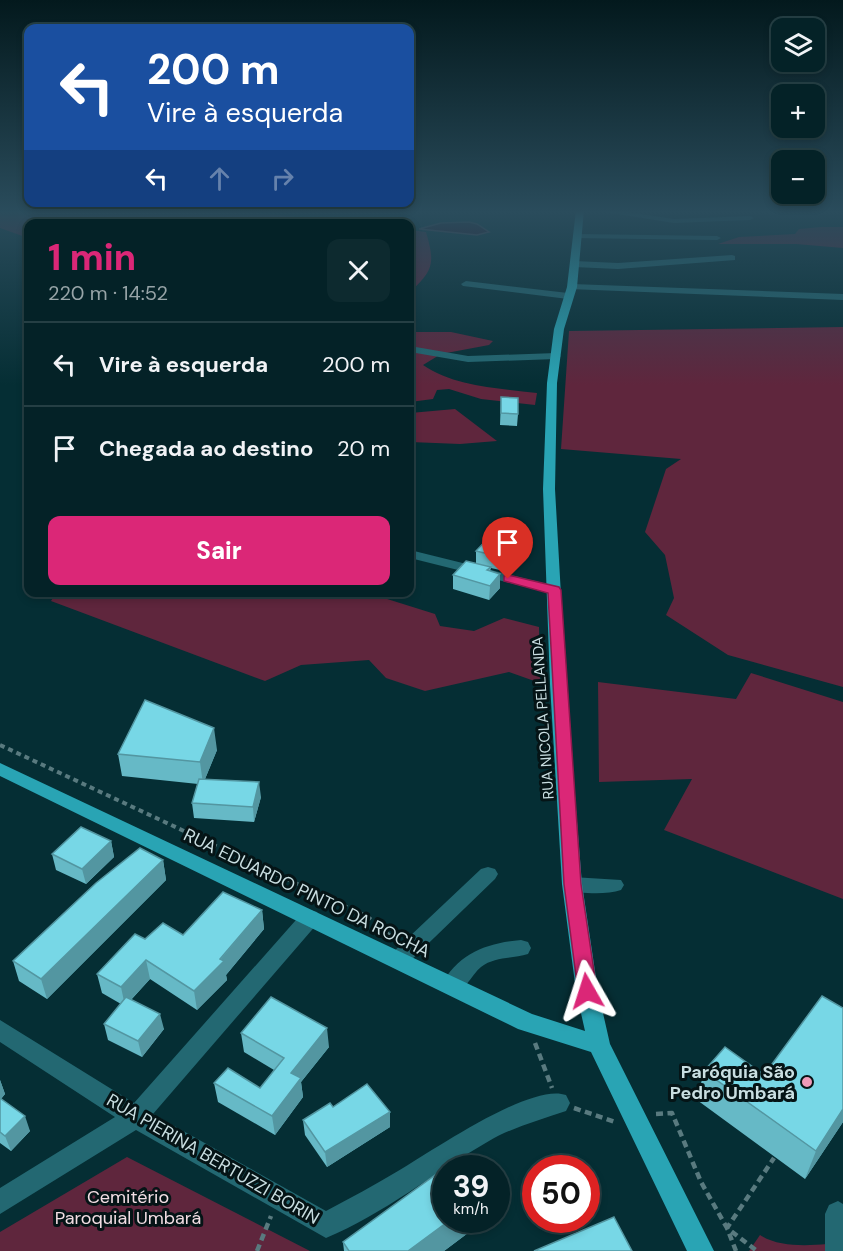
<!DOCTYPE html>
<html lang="pt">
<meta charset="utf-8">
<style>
body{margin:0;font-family:"DM Sans",sans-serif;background:#0d2a2f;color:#f1f3f6;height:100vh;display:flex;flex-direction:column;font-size:22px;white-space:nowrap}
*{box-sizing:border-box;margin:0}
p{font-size:20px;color:#97a4a7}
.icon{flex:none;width:33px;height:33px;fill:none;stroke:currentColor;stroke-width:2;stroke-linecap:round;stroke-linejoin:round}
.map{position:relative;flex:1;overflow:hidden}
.side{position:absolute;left:24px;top:219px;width:390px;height:378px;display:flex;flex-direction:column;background:#042227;border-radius:12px;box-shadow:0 3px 9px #0003,0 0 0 2px #253f44}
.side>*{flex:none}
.hud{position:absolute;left:24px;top:24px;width:390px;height:183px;border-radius:12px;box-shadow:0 3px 9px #0003,0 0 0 2px #253f44;background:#1a4fa0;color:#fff;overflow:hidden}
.buttons{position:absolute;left:771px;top:18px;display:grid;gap:12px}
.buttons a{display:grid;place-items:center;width:54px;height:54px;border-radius:12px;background:#042227;box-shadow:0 3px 9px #0003,0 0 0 2px #253f44;font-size:30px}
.speed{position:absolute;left:432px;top:1155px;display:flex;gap:12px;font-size:30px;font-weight:700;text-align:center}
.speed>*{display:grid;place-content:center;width:78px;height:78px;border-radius:50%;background:#042227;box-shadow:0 3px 9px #0003,0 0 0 2px #253f44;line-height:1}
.speed small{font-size:15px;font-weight:400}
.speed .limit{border:9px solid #d22;background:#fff;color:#111}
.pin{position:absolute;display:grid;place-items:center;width:51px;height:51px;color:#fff;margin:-62px -26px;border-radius:50% 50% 50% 0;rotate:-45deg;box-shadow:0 0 6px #0007}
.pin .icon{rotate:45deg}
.me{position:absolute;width:66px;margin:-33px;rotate:354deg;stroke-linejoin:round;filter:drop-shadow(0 0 4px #0008)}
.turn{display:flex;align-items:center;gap:21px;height:126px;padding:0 24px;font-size:27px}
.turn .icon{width:78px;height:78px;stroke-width:2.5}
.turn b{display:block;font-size:42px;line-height:51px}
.lanes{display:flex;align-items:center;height:57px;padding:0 24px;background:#0003;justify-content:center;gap:30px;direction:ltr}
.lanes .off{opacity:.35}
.round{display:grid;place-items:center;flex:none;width:63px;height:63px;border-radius:12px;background:#0d2a2f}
.summary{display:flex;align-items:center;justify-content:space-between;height:102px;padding:0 24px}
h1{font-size:36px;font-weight:800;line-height:45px;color:#db2777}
.cta{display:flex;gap:12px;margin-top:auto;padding:12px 24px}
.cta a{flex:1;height:69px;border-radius:12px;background:#db2777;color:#fff;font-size:24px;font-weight:800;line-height:69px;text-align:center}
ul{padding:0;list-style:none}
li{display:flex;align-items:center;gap:18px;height:84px;padding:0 24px;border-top:2px solid #253f44}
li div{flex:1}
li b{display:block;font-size:22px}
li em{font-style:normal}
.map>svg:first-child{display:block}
.green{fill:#5f263d}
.water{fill:#37001a;stroke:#634356;stroke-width:1.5}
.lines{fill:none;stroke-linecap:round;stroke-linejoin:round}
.path-far1{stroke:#597a7f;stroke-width:4;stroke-dasharray:5 4;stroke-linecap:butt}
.path{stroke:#597a7f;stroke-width:4.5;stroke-dasharray:7 4.5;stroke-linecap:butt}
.minor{fill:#236872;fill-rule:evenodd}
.major{fill:#29a4b4;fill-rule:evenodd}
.wall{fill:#66b9c6}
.shaded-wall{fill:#5396a1}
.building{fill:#77d7e6;stroke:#5396a1;stroke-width:1.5}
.route{fill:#db2777;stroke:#8e194d;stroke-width:1.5}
.poi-dot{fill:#ef9ab8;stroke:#051416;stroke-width:2}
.labels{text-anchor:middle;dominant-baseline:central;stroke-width:6;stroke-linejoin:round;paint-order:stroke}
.street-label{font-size:15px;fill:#c9dee1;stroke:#051416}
.near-street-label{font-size:18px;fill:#c9dee1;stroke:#051416}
.near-poi-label{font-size:18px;font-weight:bold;fill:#c9dee1;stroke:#051416;text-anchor:end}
.near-park-label{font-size:18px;fill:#f3dee4;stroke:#051416}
</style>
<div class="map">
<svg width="843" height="1251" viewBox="0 0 843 1251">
<rect width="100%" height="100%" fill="#052e34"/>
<path class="green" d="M0,210H235L349,223L28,224V238L0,228Z
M821,227H843V248L796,244H718L739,237L795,234L799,229Z
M410,230L426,232C435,263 434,270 410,292Z
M843,327V687L728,655L666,615L674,598L665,555L645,532L666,469L681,459L561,449L569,331Z
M410,332H451L493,341L489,345L441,354L423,365C455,387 499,388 537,393L535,405L481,399L449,389L437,390L433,399L410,402Z
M455,409L497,441L460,444L410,442V413Z
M56,593H368L435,614L440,626L474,631L504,618L539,627L540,683L509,672L425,691L386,678L369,660L301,665L265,681L51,601Z
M751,673L843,702V899L664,830L692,779L599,782L598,682L736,699Z
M127,1157L310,1251H0V1232Z
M760,1235C778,1247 806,1246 827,1244V1251H749Z"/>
<path class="water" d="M469,222L477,224L489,232L477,235L419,229L441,223Z"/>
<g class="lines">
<path class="path-far1" d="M0,745L368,917L387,933"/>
<path class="path" d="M385,932L394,939
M535,1043L552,1088
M574,1108L615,1122
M656,1114L672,1113L701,1182L727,1228L757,1251
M257,1251L271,1216
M736,1251L727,1228L774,1158"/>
<path class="minor" d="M592,210H614L674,219L750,216L754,218L750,220L674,223Z
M577,234L717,236L721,238L717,240L574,238L573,236Z
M732,255L735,256V260L618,269L574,267L570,264L574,261L618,263Z
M466,281L568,293L573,296L568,299L463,286L461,284Z
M572,284L843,294V300L569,289L567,287Z
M410,346L468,356L556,353L561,356L556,359L468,362L410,352Z
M410,550L559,587L561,590L554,594L410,558Z
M488,867L495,869L498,874L495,879L405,966L398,969L391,966L388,960L391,954L481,869Z
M572,877L621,880L624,885L621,890C606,895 580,894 565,889L562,884L565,879Z
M310,910L317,912L320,918L317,924L153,1114L326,1211C350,1198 375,1185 398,1171C431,1152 531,1082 566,1095L570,1103L566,1111C540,1120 513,1127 489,1141C435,1172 384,1214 326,1238L136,1130L0,1214V1188L115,1117L0,1042V1020L134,1103L303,912Z
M521,940L528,942L531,948L528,954C513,959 495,956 481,967C469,977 463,999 444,992L441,986C458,953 487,943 521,940Z
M838,1201L843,1204V1251H825V1214L829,1205Z"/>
<path class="major" d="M576,210H584L577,287L564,329L557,383L555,489L566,684L582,884L598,991L610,1044L714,1251H687L591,1052L518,1029L0,776V763L532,1014L585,1031L576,991L562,884L550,684L543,489L547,383L554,329L567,287Z"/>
</g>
<path class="wall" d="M501,397L518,414L517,426L500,425Z
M513,544V557L500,570L491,568L490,571L500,588L489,600L453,589V575L476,563V551Z
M217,750L205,779L261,797L254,822L194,818L192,803L198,784L122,776L118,754Z
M111,841L114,857L86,884L56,870L52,854Z
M163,860L166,880L47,999L19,981L13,961Z
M262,910L264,929L226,975L227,980L197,1010L150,979L131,1000L164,1029L142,1057L108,1040L104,1024L121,1004L102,993L97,974L145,939L183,935Z
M241,1033L329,1047L301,1082L303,1097L275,1135L218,1102L214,1083L260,1088L274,1070L244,1052Z
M704,1071L764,1075L843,1122L805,1179L697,1100Z
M0,1080L5,1094L1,1099L30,1131L11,1151L0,1143Z
M333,1107L390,1127L327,1167L305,1135L303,1120Z
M446,1220H476V1227L444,1251H344L343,1242Z"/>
<path class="shaded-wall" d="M513,544V557L500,570L501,557Z
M500,574V588L489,600L490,586Z
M214,728L217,750L203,784L200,762Z
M259,782L261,797L254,822L253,807Z
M111,841L114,857L86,884L82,869Z
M163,860L166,880L47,999L41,979Z
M262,910L264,929L226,975L227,980L197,1010L194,991Z
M146,960L150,979L125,1006L121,987Z
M160,1014L164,1029L142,1057L138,1041Z
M327,1028L329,1047L301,1082L303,1097L275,1135L272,1116L291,1073Z
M0,1080L5,1094L0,1100Z
M843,1109V1122L805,1179L816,1151Z
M390,1112V1127L327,1167L325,1152Z
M25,1116L30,1131L11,1151L5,1136Z
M450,1220H476V1227L444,1251H408Z"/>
<path class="building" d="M501,397L518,398V414L501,413Z
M490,536L513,544L501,557L476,551Z
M466,561L491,567L487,570L500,574L490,586L453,575Z
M145,700L214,728L200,762L118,754Z
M199,779L259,782L253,807L192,803Z
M81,827L111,841L82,869L52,854Z
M140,848L163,860L41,979L13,961L96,883Z
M223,892L262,910L220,959L224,961L194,991L146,960L121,987L97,974L135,934L145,939L163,923L183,935Z
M822,996L843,1008V1109L816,1151L704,1071L725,1047L764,1075Z
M126,997L160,1014L138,1041L104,1024Z
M271,997L327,1028L291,1073L301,1078L272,1116L214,1083L228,1068L260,1088L284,1058L241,1033Z
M367,1084L390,1112L325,1152L303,1120L330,1103L333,1107Z
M0,1098L25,1116L5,1136L0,1132Z
M449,1165L453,1168H446V1220H450L408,1251H349L343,1242Z
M614,1217L632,1251H534Z"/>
<linearGradient id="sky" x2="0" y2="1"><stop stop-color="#03191d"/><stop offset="0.55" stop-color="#2a4c5c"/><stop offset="1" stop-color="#2a4c5c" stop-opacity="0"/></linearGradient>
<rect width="843" height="385" fill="url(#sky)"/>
<path class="route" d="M508,575L559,587L561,590L581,884L597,991L594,997L587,999L580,997L578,991L564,884L548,593L504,581V576Z"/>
<circle class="poi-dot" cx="807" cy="1082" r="6"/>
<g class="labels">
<g class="street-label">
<text transform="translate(543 718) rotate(-94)">RUA NICOLA PELLANDA</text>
</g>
<g class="near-street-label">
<text transform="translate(307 893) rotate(26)">RUA EDUARDO PINTO DA ROCHA</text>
<text transform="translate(213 1159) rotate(30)">RUA PIERINA BERTUZZI BORIN</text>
</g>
<g class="near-poi-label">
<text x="795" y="1072">Paróquia São<tspan x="795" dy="21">Pedro Umbará</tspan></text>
</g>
<g class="near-park-label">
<text x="128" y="1197">Cemitério<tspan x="128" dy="21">Paroquial Umbará</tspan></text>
</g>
</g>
</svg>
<div class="buttons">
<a><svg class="icon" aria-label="layers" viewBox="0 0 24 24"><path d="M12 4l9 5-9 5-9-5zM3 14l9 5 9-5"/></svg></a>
<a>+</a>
<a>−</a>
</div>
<div class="speed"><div>39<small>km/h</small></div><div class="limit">50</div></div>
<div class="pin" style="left:508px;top:579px;background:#d93025"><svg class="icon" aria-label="arrive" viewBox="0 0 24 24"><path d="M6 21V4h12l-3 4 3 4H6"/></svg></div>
<svg class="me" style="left:587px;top:991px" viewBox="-20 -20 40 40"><path d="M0-17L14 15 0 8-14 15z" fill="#db2777" stroke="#fff" stroke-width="4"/></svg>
<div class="hud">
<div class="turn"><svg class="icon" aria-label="left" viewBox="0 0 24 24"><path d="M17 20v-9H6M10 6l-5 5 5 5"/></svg><div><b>200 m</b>Vire à esquerda</div></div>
<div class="lanes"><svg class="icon" aria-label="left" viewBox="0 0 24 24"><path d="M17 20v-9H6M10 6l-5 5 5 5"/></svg><svg class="icon off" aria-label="ahead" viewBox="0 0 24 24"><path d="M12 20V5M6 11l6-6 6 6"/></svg><svg class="icon off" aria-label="right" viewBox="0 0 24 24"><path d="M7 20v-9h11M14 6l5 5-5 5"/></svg></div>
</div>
<section class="side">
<div class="summary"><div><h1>1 min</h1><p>220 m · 14:52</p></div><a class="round"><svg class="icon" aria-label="close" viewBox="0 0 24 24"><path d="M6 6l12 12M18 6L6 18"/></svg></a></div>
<ul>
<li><svg class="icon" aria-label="left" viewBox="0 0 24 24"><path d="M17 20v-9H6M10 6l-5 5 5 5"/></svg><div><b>Vire à esquerda</b></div><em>200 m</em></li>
<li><svg class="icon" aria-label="arrive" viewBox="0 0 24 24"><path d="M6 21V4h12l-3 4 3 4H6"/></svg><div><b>Chegada ao destino</b></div><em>20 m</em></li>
</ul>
<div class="cta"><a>Sair</a></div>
</section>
</div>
